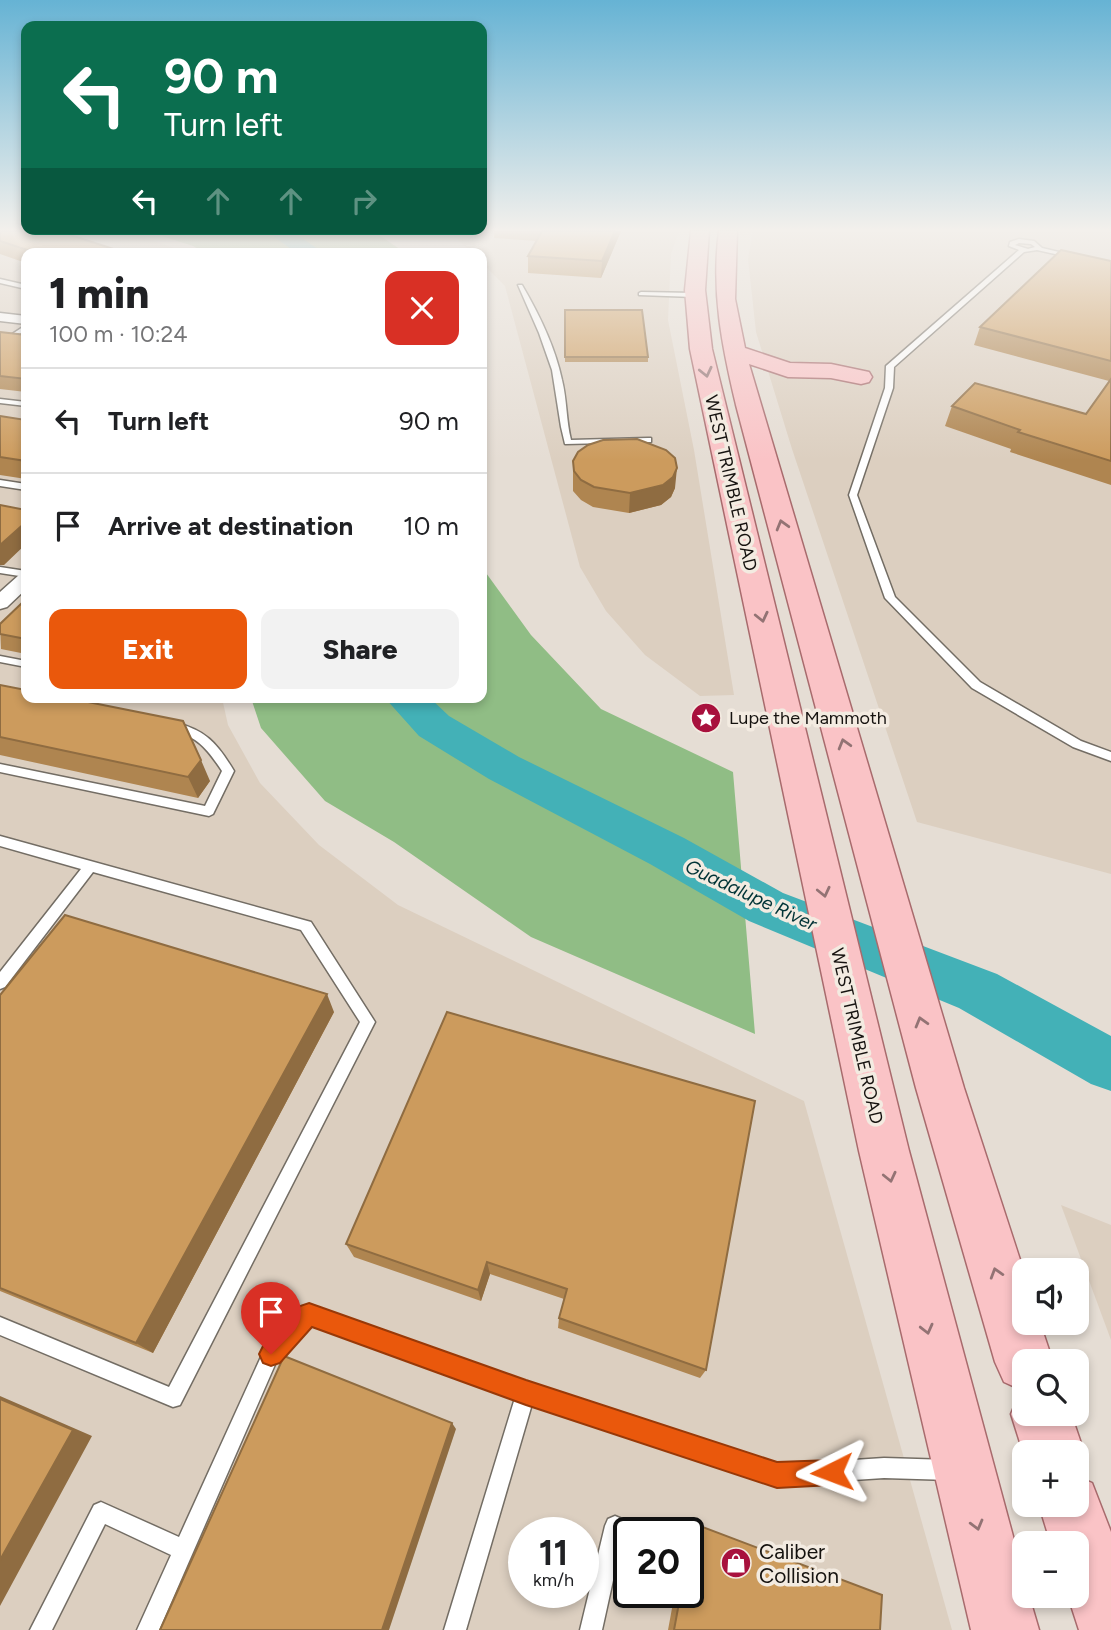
<!DOCTYPE html>
<meta charset="utf-8">
<style>
body{margin:0;font-family:Figtree,sans-serif;background:#f2f2f2;color:#202124;height:100vh;display:flex;flex-direction:column;font-size:26px;white-space:nowrap}
*{box-sizing:border-box;margin:0}
p{font-size:23px;color:#757577}
.icon{flex:none;width:38px;height:38px;fill:none;stroke:currentColor;stroke-width:2;stroke-linecap:round;stroke-linejoin:round}
.map{position:relative;flex:1;overflow:hidden}
.panel{position:absolute;left:21px;top:248px;width:466px;height:455px;display:flex;flex-direction:column;background:#fff;border-radius:14px;box-shadow:0 4px 10px #0003}
.panel>*{flex:none}
.hud{position:absolute;left:21px;top:21px;width:466px;height:214px;border-radius:14px;box-shadow:0 4px 10px #0003;background:#0b6e4f;color:#fff;overflow:hidden}
.buttons{position:absolute;left:1012px;top:1258px;display:grid;gap:14px}
.buttons a{display:grid;place-items:center;width:77px;height:77px;border-radius:14px;background:#fff;box-shadow:0 4px 10px #0003;font-size:35px}
.speed{position:absolute;left:508px;top:1517px;display:flex;gap:14px;font-size:35px;font-weight:700;text-align:center}
.speed>*{display:grid;place-content:center;width:91px;height:91px;border-radius:50%;background:#fff;box-shadow:0 4px 10px #0003;line-height:1}
.speed small{font-size:18px;font-weight:400}
.speed .limit{border:4px solid #111;border-radius:10px;background:#fff;color:#111}
.pin{position:absolute;display:grid;place-items:center;width:60px;height:60px;color:#fff;margin:-72px -30px;border-radius:50% 50% 50% 0;rotate:-45deg;box-shadow:0 0 7px #0007}
.pin .icon{rotate:45deg}
.me{position:absolute;width:77px;margin:-38px;rotate:267deg;stroke-linejoin:round;filter:drop-shadow(0 0 5px #0008)}
.turn{display:flex;align-items:center;gap:24px;height:147px;padding:0 28px;font-size:32px}
.turn .icon{width:91px;height:91px;stroke-width:2.5}
.turn b{display:block;font-size:49px;line-height:60px}
.lanes{display:flex;align-items:center;height:66px;padding:0 28px;background:#0003;justify-content:center;gap:35px;direction:ltr}
.lanes .off{opacity:.35}
.round{display:grid;place-items:center;flex:none;width:74px;height:74px;border-radius:14px;background:#f2f2f2}
.head{display:flex;align-items:center;justify-content:space-between;height:119px;padding:0 28px}
h1{font-size:42px;font-weight:800;line-height:52px}
.primary-button{display:flex;gap:14px;margin-top:auto;padding:14px 28px}
.primary-button a{flex:1;height:80px;border-radius:14px;background:#ea580c;color:#fff;font-size:28px;font-weight:800;line-height:80px;text-align:center}
.primary-button a+a{background:#f2f2f2;color:#202124}
ul{padding:0;list-style:none}
li{display:flex;align-items:center;gap:21px;height:105px;padding:0 28px;border-top:2px solid #e0e0e0}
li div{flex:1}
li b{display:block;font-size:26px}
li em{font-style:normal}
.map>svg:first-child{display:block}
.built{fill:#dccfc0;fill-rule:evenodd}
.green{fill:#90bd85}
.lines{fill:none;stroke-linecap:round;stroke-linejoin:round}
.river{fill:#43b1b7;fill-rule:evenodd}
.service-casing{stroke:#736d64;stroke-width:3}
.minor-casing{stroke:#736d64;stroke-width:3}
.primary-casing{stroke:#a86b6d;stroke-width:3}
.service{fill:#fff;fill-rule:evenodd}
.minor{fill:#fff;fill-rule:evenodd}
.primary{fill:#fac3c6;fill-rule:evenodd}
.wall{fill:#af8550}
.shaded-wall{fill:#8f6c41}
.building{fill:#cc9b5d;stroke:#8f6c41;stroke-width:2}
.oneway{stroke:#937374}
.route{fill:#ea580c;stroke:#983908;stroke-width:2}
.labels{text-anchor:middle;dominant-baseline:central;stroke-width:7;stroke-linejoin:round;paint-order:stroke}
.street-label{font-size:18px;fill:#15120f;stroke:#f3ebe1}
.poi-label{font-size:18px;fill:#15120f;stroke:#f3ebe1;text-anchor:start}
.water-label{font-size:19px;font-style:italic;fill:#003336;stroke:#f3ebe1}
.near-poi-label{font-size:21px;fill:#15120f;stroke:#f3ebe1;text-anchor:start}
</style>
<div class="map">
<svg width="1111" height="1630" viewBox="0 0 1111 1630">
<rect width="100%" height="100%" fill="#e5ddd4"/>
<path class="built" d="M0,231H125L192,254H26V698H222L228,725L260,783L319,845L398,905L804,1101L952,1630H0ZM523,1533H583V1592H523ZM628,1533H688V1592H628Z
M449,231H679L671,254L668,320L694,450L734,695L700,696L645,655L606,611L580,567L505,286L481,262V254H473Z
M753,231H1111V874L917,822L792,449L756,332L748,259Z
M1061,1205L1111,1225V1340Z"/>
<path class="green" d="M146,231H373L407,254H207L193,246Z
M481,566L531,635L601,709L733,772L755,1034L531,937L394,842L325,801L261,728L251,698H481Z"/>
<g class="lines">
<path class="river" d="M266,231H292L325,254H298Z
M385,698H430L449,716L519,757L684,838L783,893L997,974L1111,1036V1091L1091,1084L959,1008L749,921L650,864L489,779L419,736Z"/>
<g class="service-casing">
<path id="service" d="M1019,239L1034,241L1042,248L1076,256L1073,258L1037,250L1024,252L894,367L893,388L857,495L895,597L980,682L1081,741L1111,752V761L1073,747L972,688L885,598L849,495L885,388L886,366L1019,250L1009,246L1010,242ZM1019,243L1031,244L1035,247L1028,249L1015,245Z
M0,279L26,285V289L0,283Z
M518,285H522C539,314 555,347 562,380C567,400 566,420 571,440L648,438H651V442L565,444L561,427L552,370L539,333Z
M641,292L694,293L697,295L694,297L639,295V293Z
M26,325V330L7,342H3V340Z
M0,399L26,402V406L0,403Z
M0,480L26,484V490L0,486Z
M0,567L26,571V577L0,573Z
M0,656L26,661V667L0,662Z
M173,722C206,730 217,743 234,771L213,814L209,816L0,772V764L205,806L222,771C206,747 198,737 169,729L167,726Z
M0,836L311,922L375,1022L180,1405L173,1407L0,1335V1317L169,1387L360,1022L301,930L93,872L5,987L0,989V972L81,869L0,846Z
M309,1305L526,1384L777,1465L884,1458L950,1460L957,1463L960,1470L957,1477L950,1480L884,1478L777,1485L532,1404L466,1630H444L515,1398L312,1324L277,1360L159,1630H137L171,1555L105,1524L52,1630H30L94,1505L101,1502L179,1537L265,1348L303,1308Z
M615,1516L622,1519L625,1526L602,1630H580L605,1526L608,1519Z"/>
</g>
<g class="minor-casing">
<path id="minor" d="M0,313L26,316V324L0,321Z
M26,573V589L7,607L0,609V592L19,575Z"/>
</g>
<g class="primary-casing">
<path id="primary" d="M691,231H709L705,290L712,349L909,1151L1024,1577V1596H1029L1039,1630H971L859,1151L690,349L685,290Z
M719,231H737L735,299L745,348L790,363L831,364L869,372L872,377L869,382L861,384L831,378L788,377L749,364L964,1088L1024,1272V1323H1040L1053,1362H1024V1391L1004,1382L995,1362L916,1088L736,405C722,346 711,292 719,231Z
M1024,1391V1414H1071L1084,1452L1076,1470V1452H1024V1455L1011,1414L1020,1393Z
M1076,1476L1092,1483L1111,1532V1630H1079L1068,1596H1076V1544H1051L1039,1505H1076Z"/>
</g>
<use href="#service" class="service"/>
<use href="#minor" class="minor"/>
<use href="#primary" class="primary"/>
</g>
<path class="wall" d="M0,231L129,254H26V263L0,254Z
M494,231H621L601,278L528,273V256L537,241L494,238Z
M1111,261V485L1010,452L1011,449L945,426L952,406L1086,414L1109,381L974,345L980,327Z
M565,310L648,357V362H565Z
M0,332L26,335V392L0,389Z
M0,416L26,420V479L0,475Z
M573,461L675,488L671,497L661,505L629,513L593,507L581,500L573,491Z
M26,599V654L1,649L0,624Z
M0,685L210,781L198,798L0,755Z
M0,995L334,1012L153,1353L0,1291Z
M447,1012L706,1370L700,1378L558,1328L559,1318L564,1299L490,1274L481,1301L354,1257L346,1244Z
M692,1523L880,1630H668L675,1592H688V1533H685L686,1526Z"/>
<path class="shaded-wall" d="M615,231H621L601,278L602,261Z
M677,468L675,488L671,497L661,505L629,513L630,493Z
M26,522V544L4,565H0V545Z
M201,760L210,781L198,798L188,777Z
M327,994L334,1012L153,1353L136,1343Z
M487,1262L490,1274L481,1301L478,1290Z
M0,1396L92,1436L0,1606Z
M452,1423L456,1429L389,1630H382Z"/>
<path class="building" d="M0,231H58L129,254H39L0,241Z
M542,231H615L602,261L528,256Z
M1061,250L1111,261V361L980,327Z
M565,310H642L648,357H565Z
M0,332L26,335V379L0,376Z
M1111,379V461L1018,432L1020,430L952,406L975,383L1086,414Z
M0,416L26,420V461L0,457Z
M637,439L666,450L675,458L677,468L673,477L663,485L630,493L594,487L581,480L574,471L573,461L578,452L588,445L603,440Z
M0,505L26,510V522L0,545Z
M26,599V639L0,634V624Z
M0,685L26,690V698H68L183,721L201,760L188,777L0,737Z
M65,915L327,994L136,1343L0,1288V995Z
M447,1012L755,1101L706,1370L559,1318L567,1289L487,1262L478,1290L346,1244Z
M284,1356L452,1423L382,1630H160Z
M0,1399L73,1430L0,1560Z
M692,1523L882,1595L880,1630H674L681,1592H688V1550Z"/>
<defs><path id="oneway-chevron" d="M-2-3.5L2.5 0L-2 3.5" fill="none" stroke-width="1.6" stroke-linecap="round" stroke-linejoin="round" transform="scale(1.75)"/></defs>
<g class="oneway">
<use href="#oneway-chevron" transform="translate(706 372) rotate(77)"/>
<use href="#oneway-chevron" transform="translate(782 525) rotate(-106)"/>
<use href="#oneway-chevron" transform="translate(762 617) rotate(77)"/>
<use href="#oneway-chevron" transform="translate(844 744) rotate(-106)"/>
<use href="#oneway-chevron" transform="translate(824 892) rotate(77)"/>
<use href="#oneway-chevron" transform="translate(921 1022) rotate(-106)"/>
<use href="#oneway-chevron" transform="translate(890 1177) rotate(77)"/>
<use href="#oneway-chevron" transform="translate(996 1273) rotate(-107)"/>
<use href="#oneway-chevron" transform="translate(927 1329) rotate(76)"/>
<use href="#oneway-chevron" transform="translate(977 1525) rotate(75)"/>
</g>
<linearGradient id="sky" x2="0" y2="1"><stop stop-color="#66b3d4"/><stop offset="0.5" stop-color="#f3f0ec"/><stop offset="1" stop-color="#f3f0ec" stop-opacity="0"/></linearGradient>
<rect width="1111" height="460" fill="url(#sky)"/>
<path class="route" d="M309,1303L526,1380L777,1462L832,1460L841,1463L845,1472L841,1481L832,1485L777,1488L526,1405L312,1327L280,1363L271,1366L263,1363L259,1354L263,1346L300,1306Z"/>
<defs>
<g id="sight-disc" transform="scale(1.575)"><circle r="9.5" fill="#a8113d" stroke="#f3ebe1"/><path d="M0-6L1.8-2.2L6-1.7L2.9 1.2L3.7 5.4L0 3.3L-3.7 5.4L-2.9 1.2L-6-1.7L-1.8-2.2Z" fill="#fff"/></g>
<g id="shop-disc" transform="scale(1.575)"><circle r="9.5" fill="#a8113d" stroke="#f3ebe1"/><path d="M-5-2.5h2.3a2.7 3.5 0 0 1 5.4 0H5L5.5 6h-11ZM-1.5-2.5h3a1.5 2.3 0 0 0-3 0Z" fill="#fff"/></g>
</defs>
<g fill-rule="evenodd">
<use href="#sight-disc" x="706" y="718"/>
<use href="#shop-disc" x="736" y="1563"/>
</g>
<g class="labels">
<g class="street-label">
<text transform="translate(731 483) rotate(77)">WEST TRIMBLE ROAD</text>
<text transform="translate(857 1036) rotate(77)">WEST TRIMBLE ROAD</text>
</g>
<g class="poi-label">
<text x="729" y="718">Lupe the Mammoth</text>
</g>
<g class="water-label">
<text transform="translate(751 895) rotate(25)">Guadalupe River</text>
</g>
<g class="near-poi-label">
<text x="759" y="1551">Caliber<tspan x="759" dy="24">Collision</tspan></text>
</g>
</g>
</svg>
<div class="buttons">
<a><svg class="icon" aria-label="sound" viewBox="0 0 24 24"><path d="M4 9h4l5-4v14l-5-4H4zM17 9q2 3 0 6"/></svg></a>
<a><svg class="icon" aria-label="search" viewBox="0 0 24 24"><circle cx="10" cy="10" r="6"/><path d="M15 15l6 6"/></svg></a>
<a>+</a>
<a>−</a>
</div>
<div class="speed"><div>11<small>km/h</small></div><div class="limit">20</div></div>
<div class="pin" style="left:271px;top:1354px;background:#d93025"><svg class="icon" aria-label="arrive" viewBox="0 0 24 24"><path d="M6 21V4h12l-3 4 3 4H6"/></svg></div>
<svg class="me" style="left:832px;top:1472px" viewBox="-20 -20 40 40"><path d="M0-17L14 15 0 8-14 15z" fill="#ea580c" stroke="#fff" stroke-width="4"/></svg>
<div class="hud">
<div class="turn"><svg class="icon" aria-label="left" viewBox="0 0 24 24"><path d="M17 20v-9H6M10 6l-5 5 5 5"/></svg><div><b>90 m</b>Turn left</div></div>
<div class="lanes"><svg class="icon" aria-label="left" viewBox="0 0 24 24"><path d="M17 20v-9H6M10 6l-5 5 5 5"/></svg><svg class="icon off" aria-label="ahead" viewBox="0 0 24 24"><path d="M12 20V5M6 11l6-6 6 6"/></svg><svg class="icon off" aria-label="ahead" viewBox="0 0 24 24"><path d="M12 20V5M6 11l6-6 6 6"/></svg><svg class="icon off" aria-label="right" viewBox="0 0 24 24"><path d="M7 20v-9h11M14 6l5 5-5 5"/></svg></div>
</div>
<section class="panel">
<div class="head"><div><h1>1 min</h1><p>100 m · 10:24</p></div><a class="round" style="background:#d93025;color:#fff"><svg class="icon" aria-label="close" viewBox="0 0 24 24"><path d="M6 6l12 12M18 6L6 18"/></svg></a></div>
<ul>
<li><svg class="icon" aria-label="left" viewBox="0 0 24 24"><path d="M17 20v-9H6M10 6l-5 5 5 5"/></svg><div><b>Turn left</b></div><em>90 m</em></li>
<li><svg class="icon" aria-label="arrive" viewBox="0 0 24 24"><path d="M6 21V4h12l-3 4 3 4H6"/></svg><div><b>Arrive at destination</b></div><em>10 m</em></li>
</ul>
<div class="primary-button"><a>Exit</a><a>Share</a></div>
</section>
</div>
